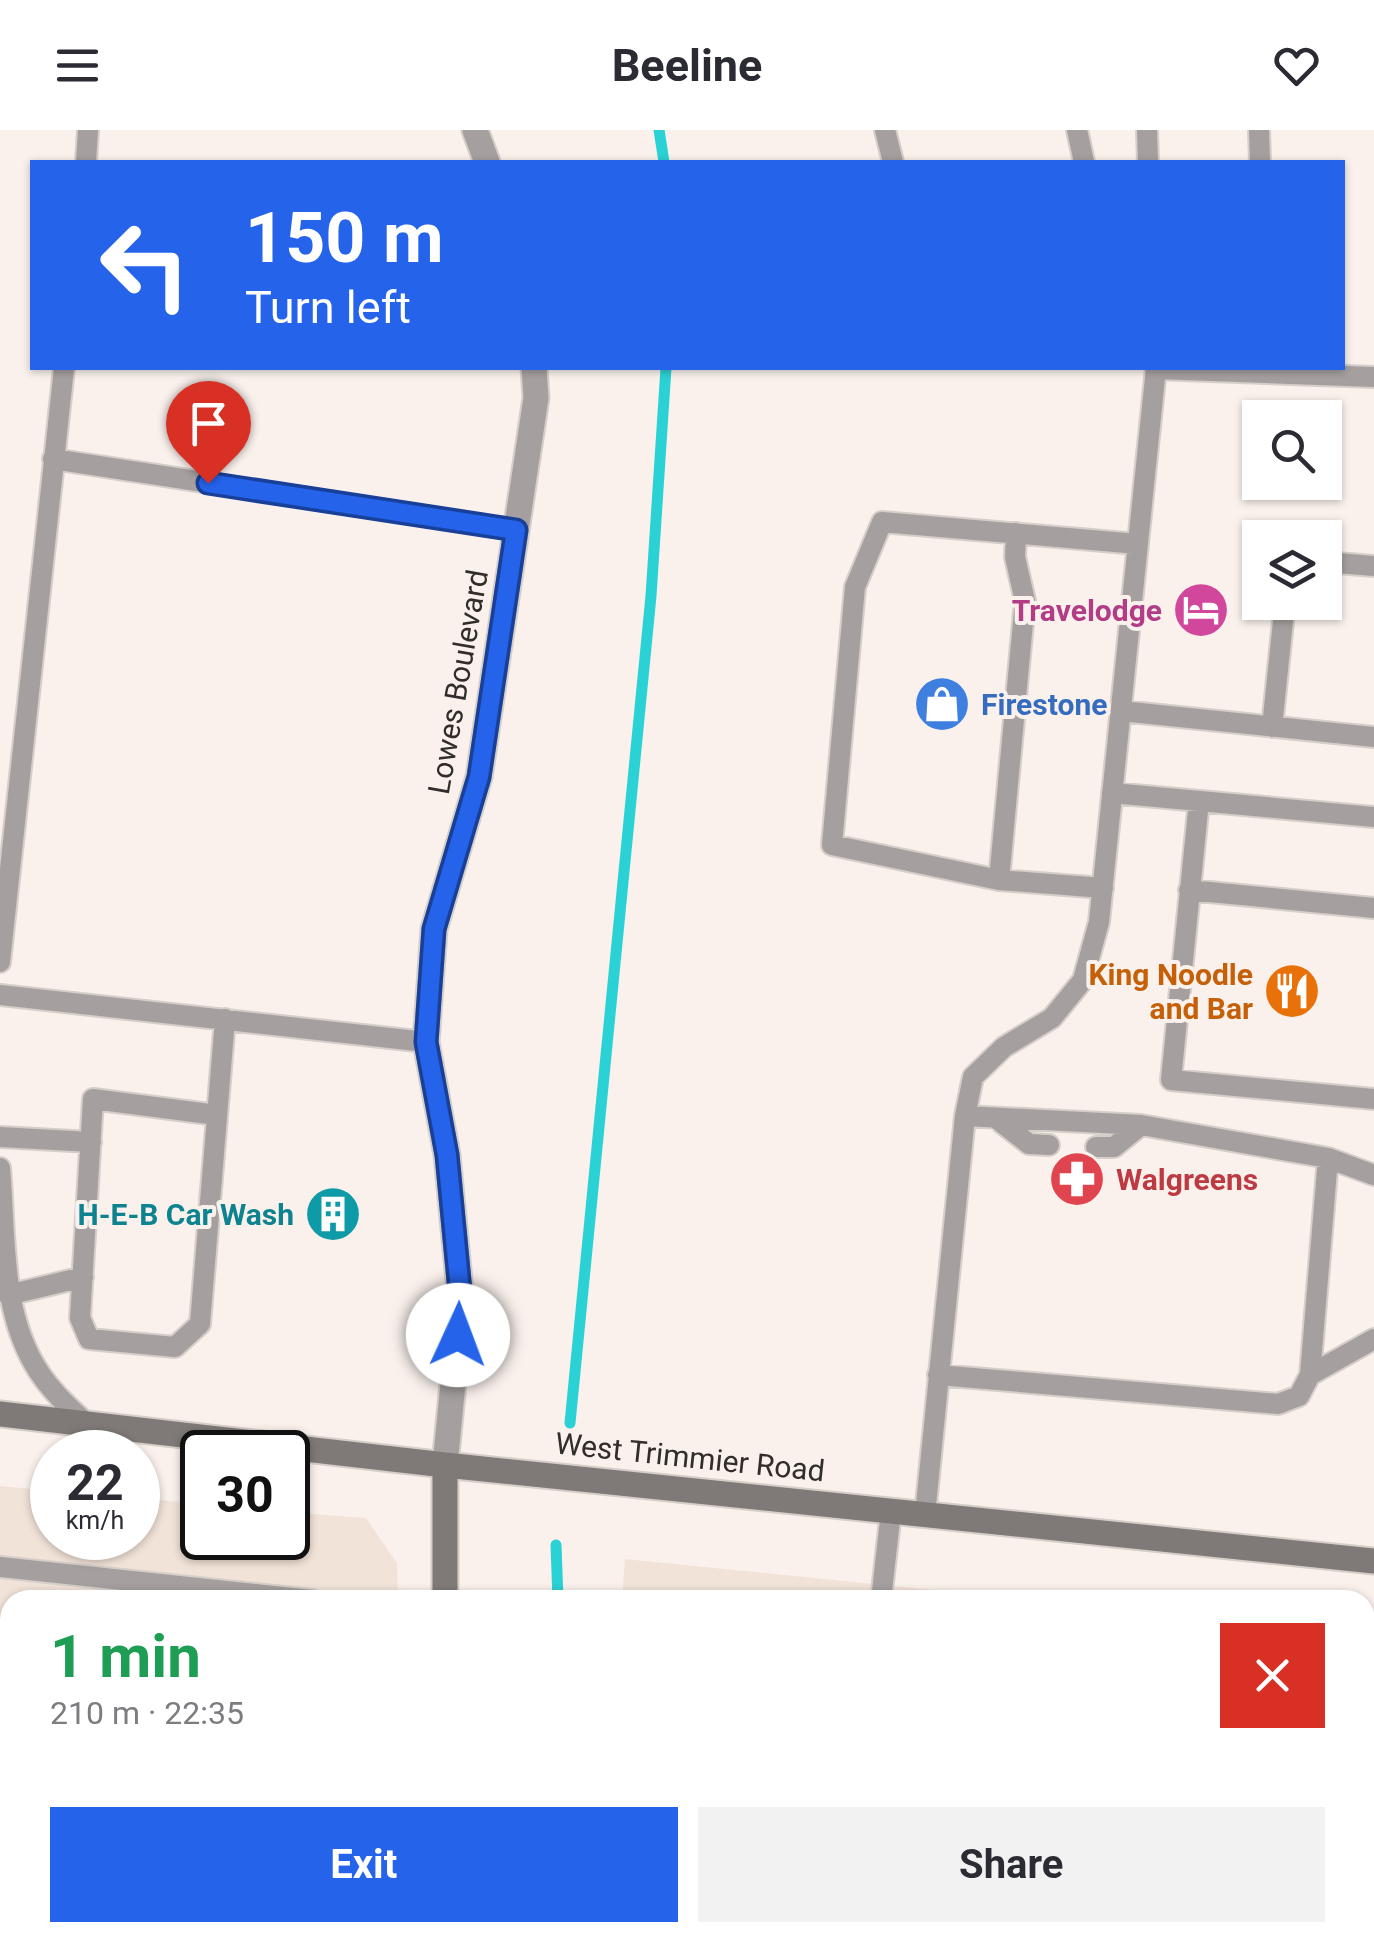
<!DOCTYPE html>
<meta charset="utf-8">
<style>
body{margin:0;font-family:Roboto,sans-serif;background:#f2f2f3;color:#2b2b33;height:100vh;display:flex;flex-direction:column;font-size:38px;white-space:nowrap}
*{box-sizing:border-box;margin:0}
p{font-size:32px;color:#7c7c81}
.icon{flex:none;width:55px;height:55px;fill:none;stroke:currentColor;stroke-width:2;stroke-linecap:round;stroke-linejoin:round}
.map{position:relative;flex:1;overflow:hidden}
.panel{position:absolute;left:0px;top:1460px;width:1375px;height:352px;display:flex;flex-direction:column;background:#fff;border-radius:30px 30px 0 0;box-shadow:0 2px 8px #0004}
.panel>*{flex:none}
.banner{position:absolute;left:30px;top:30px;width:1315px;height:210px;border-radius:0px;box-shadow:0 2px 8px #0004;background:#2563eb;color:#fff;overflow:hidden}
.fabs{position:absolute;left:1242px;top:270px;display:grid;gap:20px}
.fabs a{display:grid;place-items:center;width:100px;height:100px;border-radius:0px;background:#fff;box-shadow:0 2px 8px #0004;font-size:50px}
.speed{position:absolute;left:30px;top:1300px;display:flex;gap:20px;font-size:50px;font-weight:700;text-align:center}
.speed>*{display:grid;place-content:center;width:130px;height:130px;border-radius:50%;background:#fff;box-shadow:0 2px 8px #0004;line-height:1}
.speed small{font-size:25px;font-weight:400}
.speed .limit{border:5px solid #111;border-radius:15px;background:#fff;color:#111}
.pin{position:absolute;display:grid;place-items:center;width:85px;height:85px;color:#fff;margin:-102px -42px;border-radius:50% 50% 50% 0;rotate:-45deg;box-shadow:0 0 10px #0007}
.pin .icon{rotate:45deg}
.me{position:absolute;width:110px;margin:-55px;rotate:2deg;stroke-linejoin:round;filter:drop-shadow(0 0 8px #0008)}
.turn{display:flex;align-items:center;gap:35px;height:210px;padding:0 50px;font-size:45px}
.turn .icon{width:130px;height:130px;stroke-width:2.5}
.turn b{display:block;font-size:70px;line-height:85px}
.round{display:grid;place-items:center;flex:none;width:105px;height:105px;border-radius:0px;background:#f2f2f3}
.headline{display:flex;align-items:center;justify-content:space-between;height:170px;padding:0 50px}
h1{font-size:60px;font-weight:700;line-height:75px;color:#1e9e55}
.primary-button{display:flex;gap:20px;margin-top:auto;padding:20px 50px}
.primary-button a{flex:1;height:115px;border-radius:0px;background:#2563eb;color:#fff;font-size:40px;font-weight:700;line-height:115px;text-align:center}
.primary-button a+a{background:#f2f2f3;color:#2b2b33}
header{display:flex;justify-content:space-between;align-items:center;height:130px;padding:0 50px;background:#fff;font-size:45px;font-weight:700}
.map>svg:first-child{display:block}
.built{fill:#f2e3d8}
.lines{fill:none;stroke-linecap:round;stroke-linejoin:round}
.stream{stroke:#2ad2d5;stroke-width:11}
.lane-casing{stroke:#d6cec9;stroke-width:24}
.street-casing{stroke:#d6cec9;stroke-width:29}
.secondary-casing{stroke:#d6cec9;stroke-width:29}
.lane{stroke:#a5a09f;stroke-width:20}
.street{stroke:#a5a09f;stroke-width:25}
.secondary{stroke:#7f7977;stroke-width:25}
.route-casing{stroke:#184099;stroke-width:25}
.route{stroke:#2563eb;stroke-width:18}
.labels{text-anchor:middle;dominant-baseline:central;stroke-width:8;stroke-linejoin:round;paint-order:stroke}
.hotel-label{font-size:30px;font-weight:bold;fill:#b23c85;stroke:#faf1ec;text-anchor:end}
.street-label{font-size:30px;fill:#302d2b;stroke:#faf1ec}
.shop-label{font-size:30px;font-weight:bold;fill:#366cbe;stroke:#faf1ec;text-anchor:start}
.food-label{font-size:30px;font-weight:bold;fill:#c56008;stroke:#faf1ec;text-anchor:end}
.health-label{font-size:30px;font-weight:bold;fill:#be3a42;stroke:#faf1ec;text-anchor:start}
.culture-label{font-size:30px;font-weight:bold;fill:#0d838f;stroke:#faf1ec;text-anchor:end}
</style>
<header><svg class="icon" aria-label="menu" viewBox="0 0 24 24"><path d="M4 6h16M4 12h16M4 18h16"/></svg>Beeline<svg class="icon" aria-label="heart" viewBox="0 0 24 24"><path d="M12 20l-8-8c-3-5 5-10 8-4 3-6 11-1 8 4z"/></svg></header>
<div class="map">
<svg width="1374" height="1812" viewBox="0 0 1374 1812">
<rect width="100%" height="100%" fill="#faf1ec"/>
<path class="built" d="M0,1356L52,1361V1408H138V1368L202,1374V1408H288V1382L366,1388L397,1433L398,1470H10V1802H399V1812H0Z
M625,1429L1034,1470H622Z
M1365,1601L1374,1613V1812H607V1803L1365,1802Z"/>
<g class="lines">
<path class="stream" d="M659,0L664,32
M570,1293L651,466L666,238
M556,1415L558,1470
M568,1802V1812"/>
<g class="lane-casing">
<path id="lane" d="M885,0L893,32
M1077,0L1084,32
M1147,0L1148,32
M1259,0L1260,32
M86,32L88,0
M1156,239L1374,247
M53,329L516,400
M1325,432L1374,436
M1121,581L1374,607
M1272,597L1285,472
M1112,663L1374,687
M1199,671L1171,950L1374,969
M999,750L1025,471L1015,427L1016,403
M1103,758L999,750L832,715L855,457L882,392L1138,414
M1189,760L1374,778
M0,832L64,238
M0,865L426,912
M217,985L93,969L80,1188L89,1209L175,1217L200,1194L225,889
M965,986L1141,995L1328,1028L1374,1045
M997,989L1029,1014L1049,1015
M0,1007L91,1012
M1096,1017H1114L1141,995
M0,1038C6,1106 0,1183 39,1242C52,1262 70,1278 87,1294
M8,1165L83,1147
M938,1245L1278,1274L1299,1266L1310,1245L1328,1028
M1310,1245L1374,1209
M925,1385L965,986L973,947L1004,917L1052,888L1083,850L1099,792L1156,238
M0,1437L312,1470
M881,1470L891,1381
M0,1662L10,1663
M0,1684H10
M1365,1801L1374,1802
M318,1802V1812
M657,1802L658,1812
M176,1812L177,1802
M843,1812L844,1802"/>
</g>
<g class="street-casing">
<path id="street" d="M475,0L487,32
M445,1335L461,1172L447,1025L426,912L434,799L479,647L536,268L534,238"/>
</g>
<g class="secondary-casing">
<path id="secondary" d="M0,1284L445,1335L1374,1431
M445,1335V1470
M446,1802V1812"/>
</g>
<use href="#lane" class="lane"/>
<use href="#street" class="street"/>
<use href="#secondary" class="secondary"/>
</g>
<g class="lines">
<g class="route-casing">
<path id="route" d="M208,353L516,400L479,647L434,799L426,912L447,1025L461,1172L458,1205"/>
</g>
<use href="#route" class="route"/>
</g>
<defs>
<g id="hotel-disc" transform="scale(2.875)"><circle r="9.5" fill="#d1479c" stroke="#faf1ec"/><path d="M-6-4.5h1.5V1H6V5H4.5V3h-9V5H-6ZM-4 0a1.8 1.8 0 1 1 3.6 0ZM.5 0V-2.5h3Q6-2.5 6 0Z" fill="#fff"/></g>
<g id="shop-disc" transform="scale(2.875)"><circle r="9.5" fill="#3f7fe0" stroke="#faf1ec"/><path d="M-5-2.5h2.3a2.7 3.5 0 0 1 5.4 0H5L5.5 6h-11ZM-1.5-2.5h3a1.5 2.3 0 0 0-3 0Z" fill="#fff"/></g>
<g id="restaurant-disc" transform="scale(2.875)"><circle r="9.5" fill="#e8710a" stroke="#faf1ec"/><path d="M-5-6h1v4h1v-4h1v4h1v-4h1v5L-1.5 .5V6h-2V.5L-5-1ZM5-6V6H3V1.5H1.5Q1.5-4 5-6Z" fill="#fff"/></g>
<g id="pharmacy-disc" transform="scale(2.875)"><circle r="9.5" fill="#e0444e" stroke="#faf1ec"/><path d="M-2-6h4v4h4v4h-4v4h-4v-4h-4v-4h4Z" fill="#fff"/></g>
<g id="building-disc" transform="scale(2.875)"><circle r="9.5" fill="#0f9aa8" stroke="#faf1ec"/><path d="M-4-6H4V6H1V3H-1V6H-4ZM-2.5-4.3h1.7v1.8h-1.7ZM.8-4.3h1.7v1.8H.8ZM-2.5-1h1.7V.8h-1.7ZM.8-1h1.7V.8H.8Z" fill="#fff"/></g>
</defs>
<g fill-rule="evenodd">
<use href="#hotel-disc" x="1201" y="480"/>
<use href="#shop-disc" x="942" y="574"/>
<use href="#restaurant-disc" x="1292" y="861"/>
<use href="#pharmacy-disc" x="1077" y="1049"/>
<use href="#building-disc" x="333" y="1084"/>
</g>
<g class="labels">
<g class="hotel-label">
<text x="1162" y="480">Travelodge</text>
</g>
<g class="street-label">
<text transform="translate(458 552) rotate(-80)">Lowes Boulevard</text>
<text transform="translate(690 1327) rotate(6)">West Trimmier Road</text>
</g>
<g class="shop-label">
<text x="981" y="574">Firestone</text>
</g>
<g class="food-label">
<text x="1253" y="844">King Noodle<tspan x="1253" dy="34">and Bar</tspan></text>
</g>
<g class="health-label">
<text x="1116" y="1049">Walgreens</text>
</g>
<g class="culture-label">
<text x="294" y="1084">H-E-B Car Wash</text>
</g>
</g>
</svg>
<div class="fabs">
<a><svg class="icon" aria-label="search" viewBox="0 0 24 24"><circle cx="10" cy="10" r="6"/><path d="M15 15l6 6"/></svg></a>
<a><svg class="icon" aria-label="layers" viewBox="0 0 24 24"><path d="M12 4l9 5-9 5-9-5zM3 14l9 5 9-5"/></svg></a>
</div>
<div class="speed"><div>22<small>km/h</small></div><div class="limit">30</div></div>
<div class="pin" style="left:208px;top:353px;background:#d93025"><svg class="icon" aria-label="arrive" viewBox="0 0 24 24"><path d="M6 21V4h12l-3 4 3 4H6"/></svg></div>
<svg class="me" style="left:458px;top:1205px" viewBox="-20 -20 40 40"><circle r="19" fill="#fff"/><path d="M0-13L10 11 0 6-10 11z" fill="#2563eb"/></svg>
<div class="banner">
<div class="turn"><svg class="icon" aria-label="left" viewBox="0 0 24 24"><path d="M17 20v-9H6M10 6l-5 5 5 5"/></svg><div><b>150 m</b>Turn left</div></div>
</div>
<section class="panel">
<div class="headline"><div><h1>1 min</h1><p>210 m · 22:35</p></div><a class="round" style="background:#d93025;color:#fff"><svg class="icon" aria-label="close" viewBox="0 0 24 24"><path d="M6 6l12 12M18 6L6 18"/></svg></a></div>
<div class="primary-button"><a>Exit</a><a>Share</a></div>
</section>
</div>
